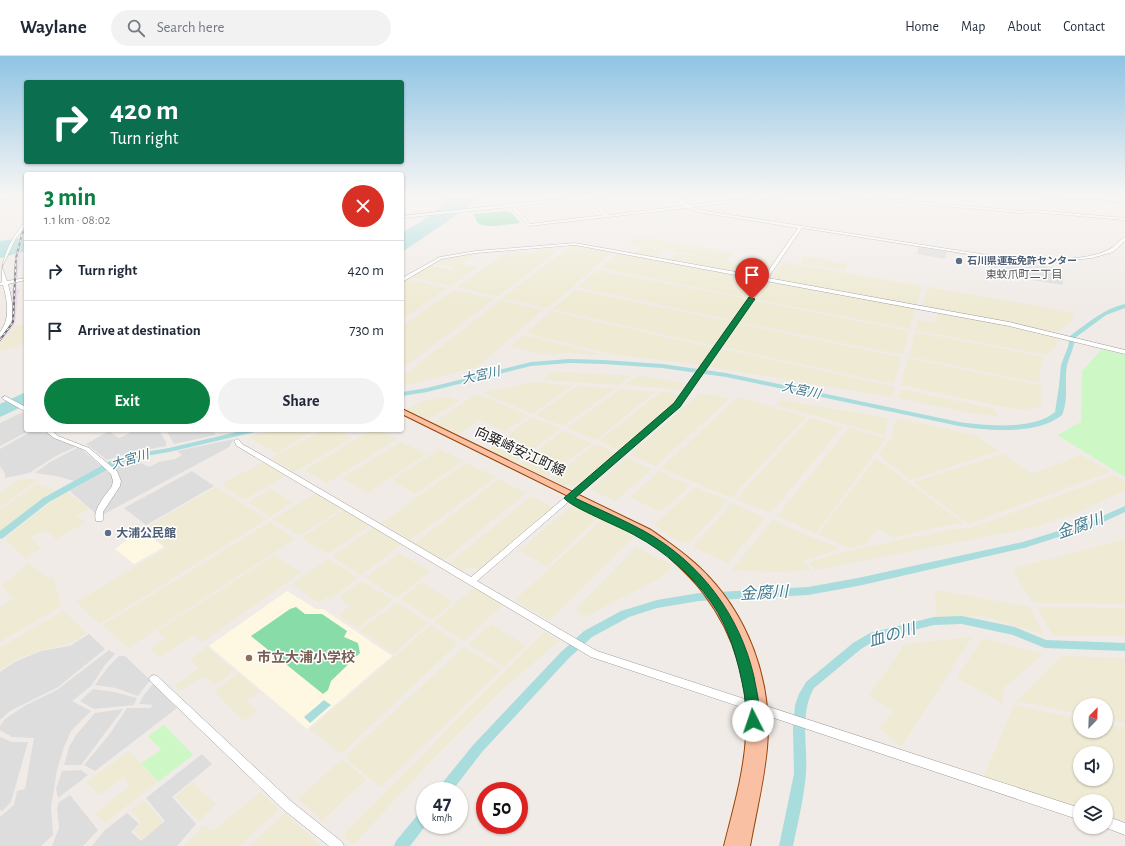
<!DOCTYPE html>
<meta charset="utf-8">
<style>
body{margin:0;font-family:"Alegreya Sans","Noto Sans JP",sans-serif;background:#f2f2f3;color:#1f2937;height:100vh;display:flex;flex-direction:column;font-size:15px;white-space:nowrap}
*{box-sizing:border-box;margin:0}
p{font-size:13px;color:#747a83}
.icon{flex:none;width:22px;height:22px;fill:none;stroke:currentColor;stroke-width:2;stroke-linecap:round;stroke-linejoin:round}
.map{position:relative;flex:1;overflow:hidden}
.sheet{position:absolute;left:24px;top:116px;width:380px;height:260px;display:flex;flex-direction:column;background:#fff;border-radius:4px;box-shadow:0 1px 3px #0004}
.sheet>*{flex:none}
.top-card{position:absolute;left:24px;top:24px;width:380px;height:84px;border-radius:4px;box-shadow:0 1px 3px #0004;background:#0b6e4f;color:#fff;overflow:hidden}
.needle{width:26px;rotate:23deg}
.fabs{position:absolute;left:1073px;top:642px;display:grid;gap:8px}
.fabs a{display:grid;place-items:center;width:40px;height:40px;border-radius:50%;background:#fff;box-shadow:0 1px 3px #0004;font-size:20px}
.speed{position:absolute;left:416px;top:726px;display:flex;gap:8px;font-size:20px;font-weight:700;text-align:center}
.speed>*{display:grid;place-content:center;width:52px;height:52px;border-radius:50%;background:#fff;box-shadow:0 1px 3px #0004;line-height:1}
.speed small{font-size:10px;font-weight:400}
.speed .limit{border:6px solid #d22;background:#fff;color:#111}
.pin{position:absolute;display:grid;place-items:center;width:34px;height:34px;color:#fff;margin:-41px -17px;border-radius:50% 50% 50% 0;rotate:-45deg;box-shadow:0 0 4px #0007}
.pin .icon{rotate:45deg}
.me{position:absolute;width:44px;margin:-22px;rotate:356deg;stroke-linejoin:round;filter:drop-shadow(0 0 3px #0008)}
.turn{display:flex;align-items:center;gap:14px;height:84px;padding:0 20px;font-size:18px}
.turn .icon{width:52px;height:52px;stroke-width:2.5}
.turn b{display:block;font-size:28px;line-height:34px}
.round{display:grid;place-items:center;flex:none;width:42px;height:42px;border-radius:21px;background:#f2f2f3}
.headline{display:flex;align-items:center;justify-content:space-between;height:68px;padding:0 20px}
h1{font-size:24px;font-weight:600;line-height:30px;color:#0b8043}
.primary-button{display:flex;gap:8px;margin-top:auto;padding:8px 20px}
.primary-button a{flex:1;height:46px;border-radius:24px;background:#0b8043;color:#fff;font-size:16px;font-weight:600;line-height:46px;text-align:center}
.primary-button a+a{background:#f2f2f3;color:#1f2937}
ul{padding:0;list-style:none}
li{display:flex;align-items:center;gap:12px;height:60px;padding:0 20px;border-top:1px solid #e0e1e3}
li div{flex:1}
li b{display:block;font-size:15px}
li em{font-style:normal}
header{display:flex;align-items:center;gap:24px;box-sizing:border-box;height:56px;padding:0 20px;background:#fff;border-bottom:1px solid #e0e1e3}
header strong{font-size:19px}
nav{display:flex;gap:22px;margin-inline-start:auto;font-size:14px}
.search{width:280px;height:36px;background:#f2f2f3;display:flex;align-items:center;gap:10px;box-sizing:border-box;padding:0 14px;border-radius:22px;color:#747a83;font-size:15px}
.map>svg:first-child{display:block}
.residential{fill:#dedddd}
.industrial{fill:#e8d9e9}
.education{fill:#fef8e2}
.farmland{fill:#eeead3;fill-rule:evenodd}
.park{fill:#cdf8c6}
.pitch{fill:#87dca8}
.parking{fill:#dcdcdc}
.water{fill:#a9dcdc}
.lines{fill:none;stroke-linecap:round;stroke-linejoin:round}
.canal{stroke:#a9dcdc;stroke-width:3}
.river{fill:#a9dcdc;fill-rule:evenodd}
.minor-casing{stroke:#9d9d9d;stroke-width:1}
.major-casing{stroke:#974505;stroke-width:2}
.minor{fill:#fff;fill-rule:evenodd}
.major{fill:#f9c0a3;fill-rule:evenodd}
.rail-casing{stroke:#6e6e6e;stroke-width:2}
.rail{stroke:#fff;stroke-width:1;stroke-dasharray:3;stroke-linecap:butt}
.route{fill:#0b8043;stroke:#07532c}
.service-dot{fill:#5c6f8a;stroke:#fff;stroke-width:1.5}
.education-dot{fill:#8d6e63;stroke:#fff;stroke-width:1.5}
.labels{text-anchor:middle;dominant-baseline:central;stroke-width:3;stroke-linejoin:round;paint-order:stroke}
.far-service-label{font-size:10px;font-weight:bold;fill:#4e5e75;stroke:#fff;text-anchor:start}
.far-neighbourhood-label{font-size:11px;fill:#535353;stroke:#fff}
.service-label{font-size:12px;font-weight:bold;fill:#4e5e75;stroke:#fff;text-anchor:start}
.water-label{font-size:13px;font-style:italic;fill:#427a8e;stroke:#fff}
.near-street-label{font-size:14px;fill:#202020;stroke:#fff}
.near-education-label{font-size:14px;font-weight:bold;fill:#785e54;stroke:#fff;text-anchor:start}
.near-water-label{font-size:16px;font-style:italic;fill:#427a8e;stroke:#fff}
</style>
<header>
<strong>Waylane</strong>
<div class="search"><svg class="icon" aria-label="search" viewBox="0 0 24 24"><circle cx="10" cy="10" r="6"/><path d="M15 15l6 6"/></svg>Search here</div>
<nav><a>Home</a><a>Map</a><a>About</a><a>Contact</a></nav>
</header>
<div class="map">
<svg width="1125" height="790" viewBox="0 0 1125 790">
<rect width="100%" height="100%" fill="#f0ebe7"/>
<path class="residential" d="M23,356L26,359V374H30L0,390V367Z
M34,374H40L54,382L77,390L56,400L29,417L5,422V417L0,410V393Z
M129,374H159L166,386V390L129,397L107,404L86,388L109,375L119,382L130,377Z
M166,374H211L216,379L174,388Z
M234,383L229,391L222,395L104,458L103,453L121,426L113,412L134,403L149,411L159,406L175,403L182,399L177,395Z
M79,391L101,410L74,425L56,420L35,417L50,406Z
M106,415L112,419L113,428L110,436L95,457L70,435Z
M192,415L214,430L146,469L124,452Z
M89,578L105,593L58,631L10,655L0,664V616L15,606L41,595L70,590Z
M109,594L115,598L105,609L91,630L72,645L91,655L71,675L64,691L57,714L51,751L53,779L41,790H0V761L14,749L17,735L25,733L34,682L12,681L0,674V670L5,663L26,649L57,634Z
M119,600H125L150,624L138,640L116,632L95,629L109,610Z
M153,628L177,652L95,715L84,709L109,679L127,652H150L153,649L139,648L143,640Z
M93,633L114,636L137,642L134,649L94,653L80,645Z
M123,653L81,709H64L69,691L76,679L95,657Z
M0,681L12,686H28L11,746L2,755L0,754Z
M202,698L212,708L172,741L196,768L177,790H92L105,774L127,757L139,768L131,776L141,785L165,765L146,742Z
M81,714L88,719L58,742L56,733L62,715Z
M70,739L98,774L83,790H52L59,772L57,752L59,746Z"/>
<path class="industrial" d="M26,169L18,198H21L17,224V233L20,234L18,238L15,267L11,274L0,286V282L11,268L12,233L14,228L13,221L16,199L21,182L20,180H17Z"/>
<path class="education" d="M146,471V477L164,491L134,508L115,493L127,484L125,481Z
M287,535L316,553H323L392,600L307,673L209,590Z"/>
<path class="farmland" d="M647,182L733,197L727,205L628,187L632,184Z
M577,189L613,195L548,252L502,242L570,190Z
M642,191L663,194L657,201L635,197Z
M544,192L558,195L498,240L457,231L506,197L517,195L531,198L537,193Z
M618,197L762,223L749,242L600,212Z
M676,197L768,213L763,221L670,203Z
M474,199L460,208L478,211L451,230L411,221L429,209L450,214L454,211L434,206L439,204Z
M804,200L849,208L845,215L800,207Z
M751,201L775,205L769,212L746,208Z
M782,206L922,230L916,249L778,224L773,220Z
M597,214L747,243L733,264L578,231Z
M407,223L447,232L402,263V226Z
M776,227L915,252L910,273L756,243L768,228Z
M928,231L1075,257L1070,267L1056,276L922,250Z
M454,234L494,243L402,313V270Z
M575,234L732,266L715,290L553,253Z
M501,244L543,254L477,311L402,330V321Z
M755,245L909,275L903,299L740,266Z
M551,255L713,292L700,309L612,298L526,277Z
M938,256L1021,272L1058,281L1056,289L1047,299L915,274L918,264L935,267Z
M739,268L901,301L894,328L723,291Z
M18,269L26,270V287L0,295V286L11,276L14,270Z
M915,276L1044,301L1040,313V327L909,300Z
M524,279L604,299L569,297L542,298L511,290Z
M722,293L895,331L892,341L710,311Z
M908,302L1042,330L1041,350L1025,354L1004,351L901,329Z
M567,316L630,320L619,329L543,324L546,322L547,317Z
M640,320L683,327L682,334L625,329L634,322Z
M534,326L572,330L532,358L483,337Z
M577,330L615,333L563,370L536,359Z
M620,333L655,336L596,384L567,372Z
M901,333L994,353L998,360L969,357L898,342Z
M662,335L679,339L669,353L620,395L599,385Z
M477,338L528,360L505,375L480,364L458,378L433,367Z
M699,338L715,339L729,343L656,410L630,399Z
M448,341L459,345L428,364L406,353L421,346Z
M738,341L806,361L731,442L661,412Z
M781,344L888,362L885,379L776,349Z
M532,361L560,373L515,406L489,393Z
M810,362L842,371L771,457L736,443Z
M900,363L974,379L999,395L910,424L878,398L892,382L895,365Z
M849,372L886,382L816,477L777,460Z
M275,374H315L276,397L249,381Z
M323,374H337L352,382L294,416L271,402Z
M371,374H378L397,383L327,427L305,414Z
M563,375L592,387L546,421L520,408Z
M401,386L426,398L368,437L342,422Z
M595,388L616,397L577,429L565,430L551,423Z
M439,393L463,405L415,438L392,424Z
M1004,398L1032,418L1081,399L1110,416L968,468L913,426Z
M626,402L652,413L615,445L591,433Z
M876,402L964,468H952L896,481L877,473L866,488L849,492L818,478Z
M263,406L286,419L244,444L223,430V427Z
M466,407L496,421L410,484L381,467Z
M659,415L690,429L661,456L630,441Z
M1114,419L1125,425V434L1077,457L1034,471L815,514L809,506L848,495L953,473L971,472Z
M31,422L37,425L0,451V437L18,425Z
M499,423L526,437L443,505L414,488Z
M37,428L57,434L45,440L0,475V454Z
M216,431L267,463L100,568L76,546L167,492L146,476L147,471Z
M695,431L728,445L688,488L676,484L654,469Z
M271,433L292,446L270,461L248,446Z
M67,436L90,453L76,459L85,467L56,483L45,474L30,482L41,492L26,503L5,482L50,447Z
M316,437L343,452L299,480L273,463Z
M532,440L553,451L479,514L470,510L463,515L449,507Z
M732,447L765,462L728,507L693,491Z
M580,451L599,461L547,510L520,495L569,452Z
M343,454L370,469L328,498L302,482Z
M603,463L617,469L634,481L550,565L517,546L516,543Z
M773,464L839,493L802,505L811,514L779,516L732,514Z
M270,466L295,483L128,592L103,569Z
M373,471L403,487L361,519L332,501Z
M1118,485H1125V548L1033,547L1012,513Z
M636,491L673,510L660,522L585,561L576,553Z
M399,497L430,515L398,541L394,540L365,522Z
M275,499L301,517L202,586L193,579L159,602L150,593L166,583L157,575Z
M329,503L358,522L330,543L327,541L319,547L292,528Z
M29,507L49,523L53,521L61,550L0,586V551L14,543L2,530Z
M361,525L393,544L358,572L339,559L350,550L339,541Z
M422,526L452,546L432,564L401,543Z
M476,530L504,548L464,585L434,566Z
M935,534L1030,551L1044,579L983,560L936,562Z
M397,547L428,567L393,598L360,574Z
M1037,551L1125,552V580H1053Z
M63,555L87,577L71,587L41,594L15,604L0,614V592Z
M491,568L526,590L504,611L469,588Z
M431,569L458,587L341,698L310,673Z
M544,576L560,584L503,633L428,708L353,789L343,779Z
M972,581L901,691L880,672L893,655L869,640L905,588Z
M983,582L1043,598L1005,631L1002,647L956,622Z
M207,591L234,615L215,629L203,620L181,635L175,629L199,612L190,604Z
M464,591L501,614L381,731L347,704V699Z
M1061,600L1125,602V667L1106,663V649H1080V658L1017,645Z
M238,617L259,635L247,645L257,655L244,665L214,635Z
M1014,649L1080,663V675H1106V668L1125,672V765L1106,760V745H1080V752L984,720ZM1080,697H1106V723H1080Z
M129,695L157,726L105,767L95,757L130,730L123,722L99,739L86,726Z
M342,703L366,723L322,765L298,743Z
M192,726L216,748L199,765L175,741Z
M260,736L279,754L251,779L241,790H185L203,769L213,775Z
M144,744L163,766L143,783L134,774L142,767L131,754Z
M285,757L321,790H249Z"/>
<path class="park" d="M1102,293L1125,299V421L1057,379L1081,366L1082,315Z
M164,669L193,699L158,726L141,707L161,694L148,680Z"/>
<path class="pitch" d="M506,155L511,156L520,167C511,168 485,173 478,167C476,165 475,161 474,158Z
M296,551L305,558H322L347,575L344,581L358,587L360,597L331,625L328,634L323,638L251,580L290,553Z"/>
<path class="parking" d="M919,191L977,200V201L947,196L945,203L917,198Z
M991,202L1062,213L1063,229L989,217Z"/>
<path class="water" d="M446,140H476V142L467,152L402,196V177C412,171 448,152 446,140Z
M26,181V195L0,202V185Z
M26,336V349L0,361V348Z
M324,644L331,649L310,667L304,661Z"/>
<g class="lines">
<path class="canal" d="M1039,140L1125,147"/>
<path class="river" d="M1125,248V252L1106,259L1075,282C1074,292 1070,299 1067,309C1064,325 1069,343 1062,359C1038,379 988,375 959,370L726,321L662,312L604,308L569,307L531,310L427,336L402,340V336L427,332L531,306L569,303L604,304L662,308L726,317L959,366C986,370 1034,374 1055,356L1059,330L1061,309L1068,291L1070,280C1088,267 1103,253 1125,248Z
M245,374H259L255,376L169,396L140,401L118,408L49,446L3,482L0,483V475L43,442L112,404L139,397L169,392Z
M1125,450V456L1099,468L1024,492L858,530L808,539L699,545L657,552L629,561L592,581L568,603L482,696L452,735H438L439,731L474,688L560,597L584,575L621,555L657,544L699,537L808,531L858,522L1023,486L1093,464Z
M962,560L1015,571L1046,584L1125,587V595L1045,592L1013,579L962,568L934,569L877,583L861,593L814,632C799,658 808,689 806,717C804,742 798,766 793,790H779L794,718L793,672L795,649L799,638L806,626L853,587L870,577L934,561Z
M425,754V769H426L410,790H394L396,785L420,756Z"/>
<g class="minor-casing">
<path id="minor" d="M587,140H604L602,141L591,142L608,159L684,150L672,140H676L689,149L772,140H783L781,141L692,151L699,154L1019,204C1044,204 1086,205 1108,194C1115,191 1119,184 1125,181V185L1113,196L1092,202L1053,206H1019L802,172L768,222L1009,266L1125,294V298L1009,270L766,225L679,350L477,525L597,595L1080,752V764L591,601L237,390L234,385L237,383L239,384L242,388L267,402L471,521L675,348L762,224L575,189L476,197L441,203L404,225H402V222L440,201L476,195L575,187L764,221L798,172L698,156L687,152L529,170L510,151L402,162V160ZM587,143L604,159L530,168L514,150Z
M844,140H857L1020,155L1032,154L1125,162V164L1032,156L1020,157L846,141Z
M25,166H26V170L16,182L2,211L7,225L26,222V224L8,228C12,244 19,271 0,281V276C11,262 7,244 3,229H0V227L2,226C0,203 10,184 25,166Z
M5,340L26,351V356L3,343L2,342Z
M44,374H51L58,380L89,392L117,415L121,425L120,430L103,456V463L102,465H96C92,453 106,439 112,430L113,425L111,418L85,394L54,382Z
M154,619L157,620L292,746L342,786L344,790H329L284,754L151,626L149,623L151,620Z
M1106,760L1125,767V779L1104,771H1106Z"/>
</g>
<g class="major-casing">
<path id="major" d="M8,140H22L0,143V141Z
M402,353L651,474C668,486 684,497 699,511C748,557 773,625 767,692C764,725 756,757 750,790H724C733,754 744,717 746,680C750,630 735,579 704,538C695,525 683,514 671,503L669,501L672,498L645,478L402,358Z"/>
</g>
<use href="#minor" class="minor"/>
<use href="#major" class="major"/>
<g class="rail-casing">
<path id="rail" d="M0,284L13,266L16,202L22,178L26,170"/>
</g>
<use href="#rail" class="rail"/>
</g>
<linearGradient id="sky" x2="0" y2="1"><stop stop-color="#8fc4e3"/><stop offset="0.56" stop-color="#f8f6f4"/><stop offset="1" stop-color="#f8f6f4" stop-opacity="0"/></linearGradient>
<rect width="1125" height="250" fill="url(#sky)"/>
<path class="route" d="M749,241L755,243L680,351L575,442C598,453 622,463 644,475C700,506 740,559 754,621C756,633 763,659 758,669L753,671L748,669C744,660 746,647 744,636C738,605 730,573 711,546C693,520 664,495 636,480C623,472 570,451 564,442L674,347Z"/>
<g class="service-dot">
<circle cx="959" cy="205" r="4"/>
<circle cx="108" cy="477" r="4"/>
</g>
<circle class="education-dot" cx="249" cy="602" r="4"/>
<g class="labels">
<g class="far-service-label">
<text x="967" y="205">石川県運転免許センター</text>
</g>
<g class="far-neighbourhood-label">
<text x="1024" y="218">東蚊爪町二丁目</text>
</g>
<g class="service-label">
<text x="116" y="477">大浦公民館</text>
</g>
<g class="water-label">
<text transform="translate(481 320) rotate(-13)">大宮川</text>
<text transform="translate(801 335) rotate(12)">大宮川</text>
<text transform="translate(130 404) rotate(-16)">大宮川</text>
</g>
<g class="near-street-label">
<text transform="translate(520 396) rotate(25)">向粟崎安江町線</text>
</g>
<g class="near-education-label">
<text x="257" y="602">市立大浦小学校</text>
</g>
<g class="near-water-label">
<text transform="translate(1080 470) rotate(-19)">金腐川</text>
<text transform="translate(764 537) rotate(-3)">金腐川</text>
<text transform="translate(892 579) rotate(-16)">血の川</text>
</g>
</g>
</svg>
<div class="fabs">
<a><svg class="needle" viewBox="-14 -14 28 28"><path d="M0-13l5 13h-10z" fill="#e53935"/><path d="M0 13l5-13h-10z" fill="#747a83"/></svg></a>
<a><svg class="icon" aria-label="sound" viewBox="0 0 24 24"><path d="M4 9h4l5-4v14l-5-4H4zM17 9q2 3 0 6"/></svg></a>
<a><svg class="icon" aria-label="layers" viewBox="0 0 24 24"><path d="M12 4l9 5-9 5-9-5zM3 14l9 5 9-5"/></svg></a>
</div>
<div class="speed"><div>47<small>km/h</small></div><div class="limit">50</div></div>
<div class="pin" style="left:752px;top:243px;background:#d93025"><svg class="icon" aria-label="arrive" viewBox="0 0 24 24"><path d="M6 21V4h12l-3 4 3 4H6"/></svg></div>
<svg class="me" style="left:753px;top:665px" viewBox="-20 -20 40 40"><circle r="19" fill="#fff"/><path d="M0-13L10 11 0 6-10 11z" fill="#0b8043"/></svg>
<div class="top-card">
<div class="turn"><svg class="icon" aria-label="right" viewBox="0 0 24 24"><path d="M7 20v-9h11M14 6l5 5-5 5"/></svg><div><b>420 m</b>Turn right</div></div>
</div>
<section class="sheet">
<div class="headline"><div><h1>3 min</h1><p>1.1 km · 08:02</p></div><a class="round" style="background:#d93025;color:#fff"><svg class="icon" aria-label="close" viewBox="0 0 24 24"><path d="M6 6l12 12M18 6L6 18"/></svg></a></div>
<ul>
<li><svg class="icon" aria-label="right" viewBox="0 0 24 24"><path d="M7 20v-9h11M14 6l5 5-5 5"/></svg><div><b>Turn right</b></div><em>420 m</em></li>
<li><svg class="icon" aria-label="arrive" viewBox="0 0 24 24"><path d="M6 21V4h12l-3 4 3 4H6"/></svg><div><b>Arrive at destination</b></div><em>730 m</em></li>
</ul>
<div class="primary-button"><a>Exit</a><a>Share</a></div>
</section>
</div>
